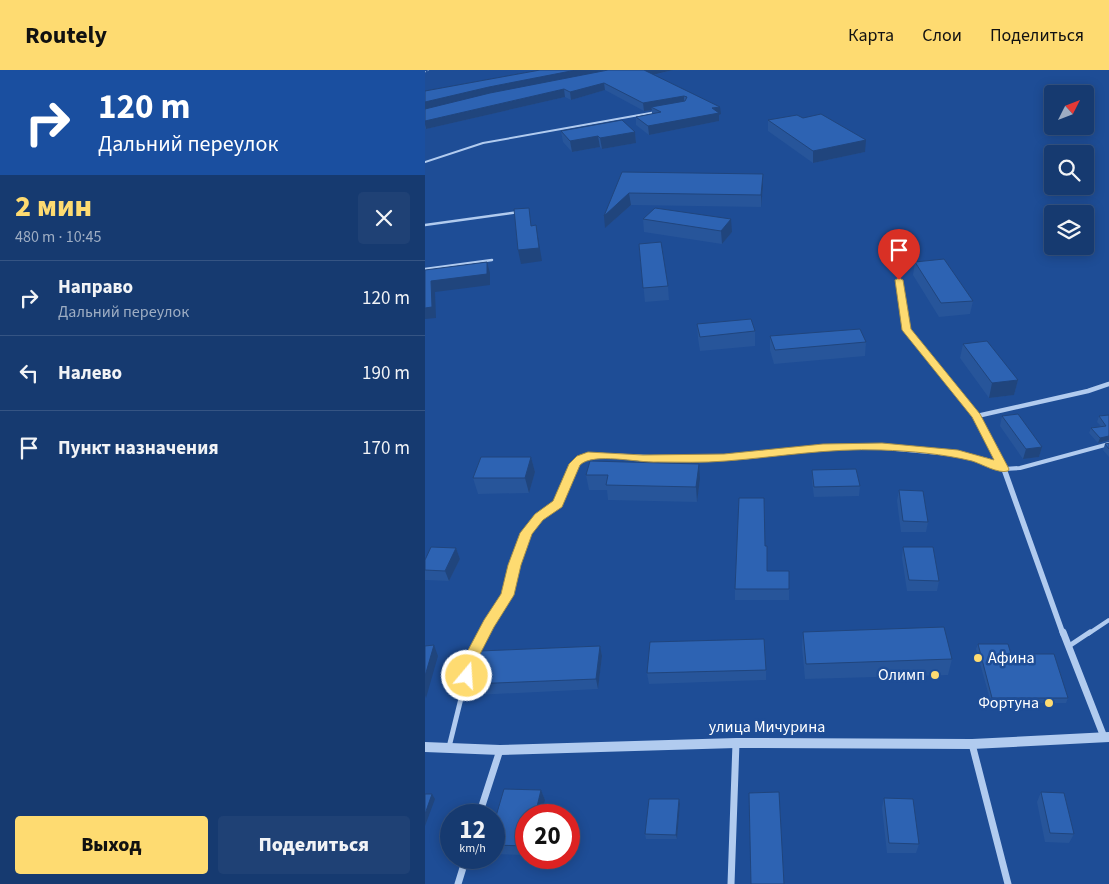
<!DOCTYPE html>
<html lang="ru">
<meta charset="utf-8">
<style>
body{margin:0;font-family:"Source Sans 3",sans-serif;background:#1f4175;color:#f1f3f6;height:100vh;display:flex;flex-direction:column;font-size:19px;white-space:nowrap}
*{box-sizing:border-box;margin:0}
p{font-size:16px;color:#9eadc3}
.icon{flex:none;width:28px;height:28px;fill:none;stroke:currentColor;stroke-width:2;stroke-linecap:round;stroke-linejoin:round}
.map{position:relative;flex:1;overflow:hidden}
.panel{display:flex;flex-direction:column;background:#163a70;width:425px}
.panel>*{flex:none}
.top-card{background:#1a4fa0;color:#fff;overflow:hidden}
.needle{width:32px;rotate:48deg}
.buttons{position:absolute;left:619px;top:15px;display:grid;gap:10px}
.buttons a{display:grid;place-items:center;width:50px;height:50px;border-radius:5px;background:#163a70;box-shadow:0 2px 12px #0003,0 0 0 1px #355483;font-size:25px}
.speed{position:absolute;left:15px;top:734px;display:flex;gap:10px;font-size:25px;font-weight:700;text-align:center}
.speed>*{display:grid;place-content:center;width:65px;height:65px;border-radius:50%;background:#163a70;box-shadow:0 2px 12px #0003,0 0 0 1px #355483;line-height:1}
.speed small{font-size:12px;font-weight:400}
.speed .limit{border:8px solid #d22;background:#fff;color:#111}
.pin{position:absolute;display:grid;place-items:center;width:42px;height:42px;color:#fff;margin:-51px -21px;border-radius:50% 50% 50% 0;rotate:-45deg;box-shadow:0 0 5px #0007}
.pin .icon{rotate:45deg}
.me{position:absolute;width:55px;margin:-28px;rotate:18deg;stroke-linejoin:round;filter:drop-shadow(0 0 4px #0008)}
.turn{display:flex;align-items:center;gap:18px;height:105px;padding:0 15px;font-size:22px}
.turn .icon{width:65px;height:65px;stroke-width:2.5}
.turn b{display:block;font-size:35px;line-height:42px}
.round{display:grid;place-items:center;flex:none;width:52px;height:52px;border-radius:5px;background:#1f4175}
.head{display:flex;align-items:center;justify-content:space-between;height:85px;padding:0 15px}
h1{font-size:30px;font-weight:800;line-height:38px;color:#fedb71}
.cta{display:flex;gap:10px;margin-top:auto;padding:10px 15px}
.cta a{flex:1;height:58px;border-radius:5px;background:#fedb71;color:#111;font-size:20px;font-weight:800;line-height:58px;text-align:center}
.cta a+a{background:#1f4175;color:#f1f3f6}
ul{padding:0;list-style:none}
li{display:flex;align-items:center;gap:15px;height:75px;padding:0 15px;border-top:1px solid #355483}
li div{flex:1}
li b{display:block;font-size:19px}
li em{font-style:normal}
header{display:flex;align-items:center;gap:30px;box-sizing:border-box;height:70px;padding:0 25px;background:#fedb71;color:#111}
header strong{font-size:24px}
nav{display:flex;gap:28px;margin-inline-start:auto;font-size:18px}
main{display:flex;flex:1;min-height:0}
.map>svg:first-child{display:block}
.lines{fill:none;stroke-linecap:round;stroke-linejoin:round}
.path{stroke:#b1cbef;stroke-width:1;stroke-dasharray:1 2;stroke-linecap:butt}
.service-far3{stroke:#b1cbef;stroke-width:2}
.service-far2{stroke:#b1cbef;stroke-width:2.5}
.service-far1{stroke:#b1cbef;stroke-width:4}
.service{stroke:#b1cbef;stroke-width:5}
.minor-far3{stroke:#b1cbef;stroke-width:3}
.minor-far2{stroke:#b1cbef;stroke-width:4.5}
.minor-far1{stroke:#b1cbef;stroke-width:5.5}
.minor{stroke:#b1cbef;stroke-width:7}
.tertiary{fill:#b1cbef;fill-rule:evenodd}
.wall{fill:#27559a}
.shaded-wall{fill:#20457d}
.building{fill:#2d63b3;stroke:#20457d}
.route{fill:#fedb71;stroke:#a58e49}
.poi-dot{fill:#fedb71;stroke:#1e4d96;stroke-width:2}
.labels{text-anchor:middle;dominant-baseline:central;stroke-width:5;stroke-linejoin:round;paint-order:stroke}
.near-poi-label{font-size:16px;fill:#fff;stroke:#1e4d96;text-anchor:end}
.near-street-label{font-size:16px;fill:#fff;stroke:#1e4d96}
</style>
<header>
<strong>Routely</strong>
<nav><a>Карта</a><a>Слои</a><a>Поделиться</a></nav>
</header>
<main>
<section class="panel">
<div class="top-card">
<div class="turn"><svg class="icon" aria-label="right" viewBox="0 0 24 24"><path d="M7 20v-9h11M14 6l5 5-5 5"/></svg><div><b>120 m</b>Дальний переулок</div></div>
</div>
<div class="head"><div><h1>2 мин</h1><p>480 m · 10:45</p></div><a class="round"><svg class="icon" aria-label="close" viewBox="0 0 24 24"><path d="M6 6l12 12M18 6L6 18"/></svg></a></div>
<ul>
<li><svg class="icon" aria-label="right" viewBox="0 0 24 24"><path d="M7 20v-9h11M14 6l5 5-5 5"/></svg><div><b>Направо</b><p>Дальний переулок</p></div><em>120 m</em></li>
<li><svg class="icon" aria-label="left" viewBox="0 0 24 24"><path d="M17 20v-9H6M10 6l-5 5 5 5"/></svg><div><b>Налево</b></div><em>190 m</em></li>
<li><svg class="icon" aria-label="arrive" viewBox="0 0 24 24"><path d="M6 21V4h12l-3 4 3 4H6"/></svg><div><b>Пункт назначения</b></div><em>170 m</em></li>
</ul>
<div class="cta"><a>Выход</a><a>Поделиться</a></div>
</section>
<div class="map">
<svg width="684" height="814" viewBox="0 0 684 814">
<rect width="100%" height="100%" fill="#1e4d96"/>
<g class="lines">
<path class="path" d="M0,2L4,0"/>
<path class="service-far3" d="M0,92L58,73L231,42"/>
<path class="service-far2" d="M0,155L94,142
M0,199L67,190"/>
<path class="service-far1" d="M579,399L595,398L684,374
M59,564L83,525L89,495L102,463L114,447L133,434L150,393L163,385
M663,564L684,550"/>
<path class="service" d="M644,576L665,562
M24,677L46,588L59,562"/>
<path class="minor-far3" d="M474,210L475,214"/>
<path class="minor-far2" d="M474,213L481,260L552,346
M563,367L552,346L663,321L684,314"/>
<path class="minor-far1" d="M562,366L579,399L638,564
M163,385L253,389L299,388L398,377H457L533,384L563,391L578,399"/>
<path class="minor" d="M638,562L679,667
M547,674L583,814
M54,745L75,680
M33,814L41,788
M306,814L311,673"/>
<path class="tertiary" d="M684,662V672L547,679L311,678L75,685L0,682V672L75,675L311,668L547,669Z"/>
</g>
<path class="wall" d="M115,0H248L229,5L296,44L294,45V51L224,65L211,55V47L227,44V40L219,41L180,20L146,30L140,27L1,59L0,58V21Z
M343,50L440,82L388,93L343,61Z
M136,61L210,62L211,73L177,79L175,77L147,82L138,72Z
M197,102L338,116L336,137L206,135L180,158Z
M218,149L307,162L297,174L219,162Z
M214,174L243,216L244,230L220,232Z
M490,192L548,231L545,244L514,247L488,205Z
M272,254L330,261V276L275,281L273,268Z
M345,266L441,272L440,286L349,294L345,280Z
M538,274L593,310L589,325L564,328L535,288Z
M684,345V371L673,373L664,363L666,358L676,356L672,352L674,346Z
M577,346L617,377L614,387L598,389L575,356Z
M684,373V387L678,380L680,374Z
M106,387L110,402L104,423L53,424L48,408Z
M165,391L275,409L272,432L183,430L182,420H164L161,405Z
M387,400L435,416L434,426L389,427L387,411Z
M474,420L503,452L501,462H476L472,431Z
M340,476L342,501L364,519V530H310V519Z
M478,477L514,511L512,521H482L477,488Z
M31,478L35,489L24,511L0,510V490Z
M378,562L527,589L523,605L380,609L377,577Z
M553,574L586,584L643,628L641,633H566L551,579Z
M175,576L177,586L173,619L51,625L46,614Z
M341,600V610L224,614L222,603Z
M116,720L120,730L101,745V785L69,784V753Z
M616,722L649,764L644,773L620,772L612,732Z
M459,728L494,774L491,783H462L457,738Z
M254,729L255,734L252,769H221L220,764Z"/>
<path class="shaded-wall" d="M151,0H189L0,41V32L64,17Z
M218,0H248L219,7Z
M179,13L180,20L146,30L145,22Z
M139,19L140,27L1,59L0,54V51Z
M259,26V33L226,37L227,40L219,41L218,33Z
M295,37L296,44L294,45V51L224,65L223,56Z
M210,62L211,73L177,79L175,68Z
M173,66L175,77L147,82L145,71Z
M441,70L440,82L388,93V81Z
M338,104V116L336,137V125Z
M204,123L206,135L180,158L179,146Z
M306,149L307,162L297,174L296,161Z
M111,155L117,191L96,194L93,180Z
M62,192L65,203V215L10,222L11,248L0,249V238L6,211Z
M593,310L589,325L564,328L567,313Z
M684,366V370L673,373L675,368Z
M617,377L614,387L598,389L601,379Z
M106,387L110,402L104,423L100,408Z
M274,394L275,409L272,432L271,417Z
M31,478L35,489L24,511L20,501Z
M9,575L13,586L1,628L0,625V606Z
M175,576L177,586L173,619L171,609Z
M116,720L120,730L116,745H110Z
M7,724L10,729L0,756V744Z
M254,729L255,734L252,769L251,765Z"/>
<path class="building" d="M115,0H151L64,17L0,32V21Z
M183,0H219L295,37L287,38L294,43L223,56L211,47L236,42L226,37L260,31L262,27L259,26L218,33L179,13L145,22L139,19L0,51V39L65,23Z
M396,44L441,70L388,81L343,50L372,45L378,48Z
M197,50L210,62L175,68L173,66L145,71L136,61Z
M197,102L338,104L336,125L204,123L179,146Z
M104,138L106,156L111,155L114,178L93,180L89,139Z
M230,138L306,149L296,161L218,149Z
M236,172L243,216L218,218L214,174Z
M519,189L548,231L516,233L490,192Z
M62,192V204L6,211L7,237L0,238V200Z
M326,249L330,261L275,267L272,254Z
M435,259L441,272L350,280L345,266Z
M562,271L593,310L567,313L538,274Z
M593,344L617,377L601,379L577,346Z
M684,345V366L675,368L666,358L681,356L674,346Z
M684,373V379L680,374Z
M56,387H106L100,408H48Z
M165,391L274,394L271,417L181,415L183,405H161Z
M431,399L435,416L389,417L387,400Z
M474,420L498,421L503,452L478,451Z
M314,428H339L340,476H342V501H364V519H310Z
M6,477L31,478L20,501L0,500V490Z
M478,477H508L514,511L484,510Z
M519,557L527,589L381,594L378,562Z
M339,569L341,600L222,603L225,572Z
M553,574H583L586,584H629L643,628H567Z
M9,575L0,606V576Z
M175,576L171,609L46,614L55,581Z
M79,719L116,720L110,745H101V776L69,775V753Z
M354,722L359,814H326L324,723Z
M616,722L639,723L649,764L625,763Z
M0,724H7L0,744Z
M459,728L488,729L494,774L464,773Z
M224,729H254L251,765L220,764Z"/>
<path class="route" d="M474,208L478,210L486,259L555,344L584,399L583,401C573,404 557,394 547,391C518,384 486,381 456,380C404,378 353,387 301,391C278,393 255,392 232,392C212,393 169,382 155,395L137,437L118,450L107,464L96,495L89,525L69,557L53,588L47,610L42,612L37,610L35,606L41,584L59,550L76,524L83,495L95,463L110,444L128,431L144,394L152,386L163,382L218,385L299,384L398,374L457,373L533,380L569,390L547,347L477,260L470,210Z"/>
<g class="poi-dot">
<circle cx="553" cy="588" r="5"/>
<circle cx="510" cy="605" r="5"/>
<circle cx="624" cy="633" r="5"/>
</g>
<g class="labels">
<g class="near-poi-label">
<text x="563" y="588" text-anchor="start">Афина</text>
<text x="500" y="605">Олимп</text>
<text x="614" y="633">Фортуна</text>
</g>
<g class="near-street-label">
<text x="342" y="657">улица Мичурина</text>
</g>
</g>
</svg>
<div class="buttons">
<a><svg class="needle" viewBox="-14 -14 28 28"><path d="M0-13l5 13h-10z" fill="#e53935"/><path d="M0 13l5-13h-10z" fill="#9eadc3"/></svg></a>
<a><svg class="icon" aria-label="search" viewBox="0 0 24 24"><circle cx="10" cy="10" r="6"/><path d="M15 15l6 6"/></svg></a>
<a><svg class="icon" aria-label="layers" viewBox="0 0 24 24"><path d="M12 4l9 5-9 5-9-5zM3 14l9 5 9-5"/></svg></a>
</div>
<div class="speed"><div>12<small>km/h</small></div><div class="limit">20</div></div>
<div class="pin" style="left:474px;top:210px;background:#d93025"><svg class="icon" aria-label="arrive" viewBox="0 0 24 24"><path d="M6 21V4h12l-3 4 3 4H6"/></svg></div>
<svg class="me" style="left:42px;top:606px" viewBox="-20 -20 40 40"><circle r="17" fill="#fedb71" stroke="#fff" stroke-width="3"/><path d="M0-11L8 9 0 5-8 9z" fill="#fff"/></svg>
</div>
</main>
